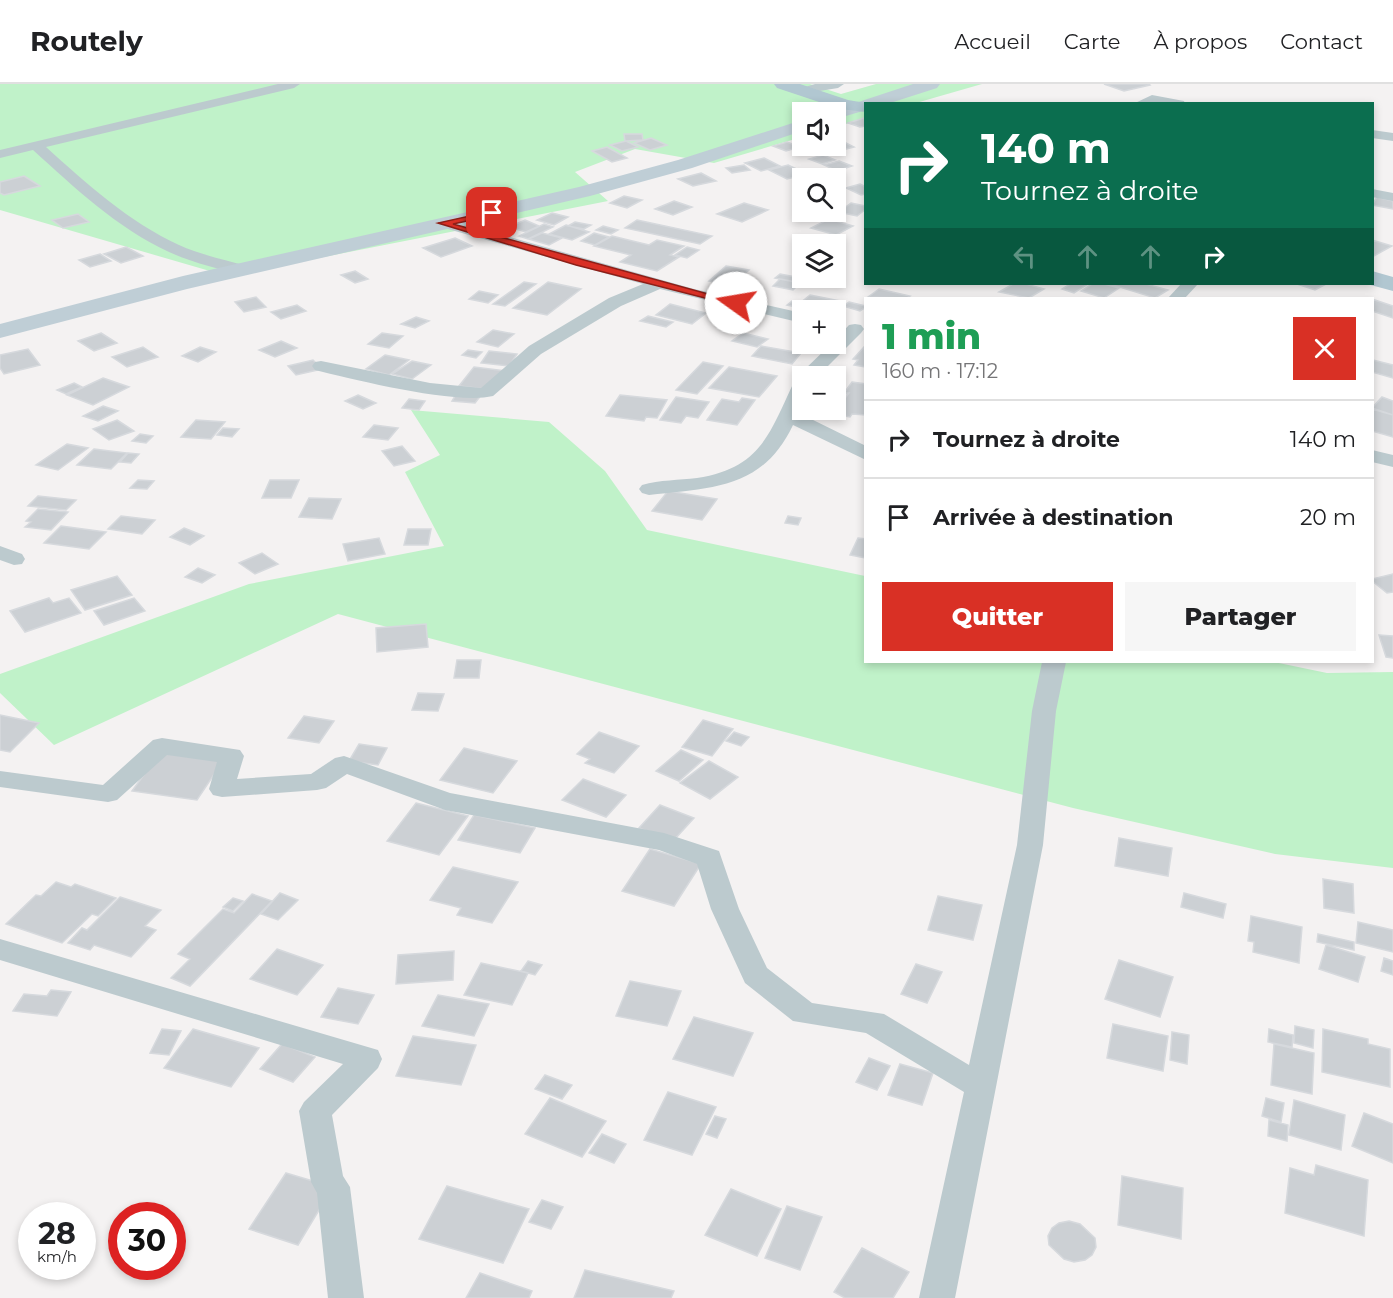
<!DOCTYPE html>
<html lang="fr">
<meta charset="utf-8">
<style>
body{margin:0;font-family:Montserrat,sans-serif;background:#f6f6f6;color:#202124;height:100vh;display:flex;flex-direction:column;font-size:22px;white-space:nowrap}
*{box-sizing:border-box;margin:0}
p{font-size:20px;color:#757577}
.icon{flex:none;width:33px;height:33px;fill:none;stroke:currentColor;stroke-width:2;stroke-linecap:round;stroke-linejoin:round}
.map{position:relative;flex:1;overflow:hidden}
.side{position:absolute;left:864px;top:213px;width:510px;height:366px;display:flex;flex-direction:column;background:#fff;border-radius:0px;box-shadow:0 3px 9px #0003}
.side>*{flex:none}
.banner{position:absolute;left:864px;top:18px;width:510px;height:183px;border-radius:0px;box-shadow:0 3px 9px #0003;background:#0b6e4f;color:#fff;overflow:hidden}
.buttons{position:absolute;left:792px;top:18px;display:grid;gap:12px}
.buttons a{display:grid;place-items:center;width:54px;height:54px;border-radius:0px;background:#fff;box-shadow:0 3px 9px #0003;font-size:30px}
.speed{position:absolute;left:18px;top:1118px;display:flex;gap:12px;font-size:30px;font-weight:700;text-align:center}
.speed>*{display:grid;place-content:center;width:78px;height:78px;border-radius:50%;background:#fff;box-shadow:0 3px 9px #0003;line-height:1}
.speed small{font-size:15px;font-weight:400}
.speed .limit{border:9px solid #d22;background:#fff;color:#111}
.pin{position:absolute;display:grid;place-items:center;width:51px;height:51px;color:#fff;margin:-26px;border-radius:12px;box-shadow:0 3px 9px #0006}
.me{position:absolute;width:66px;margin:-33px;rotate:283deg;stroke-linejoin:round;filter:drop-shadow(0 0 4px #0008)}
.turn{display:flex;align-items:center;gap:21px;height:126px;padding:0 18px;font-size:27px}
.turn .icon{width:78px;height:78px;stroke-width:2.5}
.turn b{display:block;font-size:42px;line-height:51px}
.lanes{display:flex;align-items:center;height:57px;padding:0 18px;background:#0003;justify-content:center;gap:30px;direction:ltr}
.lanes .off{opacity:.35}
.round{display:grid;place-items:center;flex:none;width:63px;height:63px;border-radius:0px;background:#f6f6f6}
.overview{display:flex;align-items:center;justify-content:space-between;height:102px;padding:0 18px}
h1{font-size:36px;font-weight:800;line-height:45px;color:#1e9e55}
.cta{display:flex;gap:12px;margin-top:auto;padding:12px 18px}
.cta a{flex:1;height:69px;border-radius:0px;background:#d93025;color:#fff;font-size:24px;font-weight:800;line-height:69px;text-align:center}
.cta a+a{background:#f6f6f6;color:#202124}
ul{padding:0;list-style:none}
li{display:flex;align-items:center;gap:18px;height:78px;padding:0 18px;border-top:2px solid #e0e0e0}
li div{flex:1}
li b{display:block;font-size:22px}
li em{font-style:normal}
header{display:flex;align-items:center;gap:36px;box-sizing:border-box;height:84px;padding:0 30px;background:#fff;border-bottom:2px solid #e0e0e0}
header strong{font-size:28px}
nav{display:flex;gap:33px;margin-inline-start:auto;font-size:21px}
.map>svg:first-child{display:block}
.green{fill:#c0f2c9}
.building{fill:#ccd0d4;stroke:#d6d9dd;stroke-width:1.5}
.lines{fill:none;stroke-linecap:round;stroke-linejoin:round}
.street{fill:#bccace;fill-rule:evenodd}
.secondary{fill:#bfced6;fill-rule:evenodd}
.primary{fill:#b1c7d1;fill-rule:evenodd}
.route{fill:#d93025;stroke:#8d1f18;stroke-width:1.5}
</style>
<header>
<strong>Routely</strong>
<nav><a>Accueil</a><a>Carte</a><a>À propos</a><a>Contact</a></nav>
</header>
<div class="map">
<svg width="1393" height="1214" viewBox="0 0 1393 1214">
<rect width="100%" height="100%" fill="#f4f2f2"/>
<path class="green" d="M0,0H810L841,10L876,0H982L916,19L866,20L865,34L836,43V28H802V53L714,79L635,65L575,88L608,117L227,192L0,126Z
M411,326L549,338L605,387L647,446L865,492L866,578H1274L1327,589L1393,588V784L1275,770L1073,724L338,530L54,661L0,609V590L249,500L444,462L405,388L440,371Z"/>
<path class="building" d="M1104,0H1149L1150,1L1124,7Z
M864,34L866,42L860,43L848,39Z
M624,50H642L643,56L625,57Z
M651,54L667,61L650,66L634,59Z
M836,54L854,63L831,69L815,62H836Z
M626,57L638,63L622,67L610,61Z
M787,58L800,63L786,67L773,62Z
M607,63L627,74L612,78L592,67Z
M823,71L835,76L822,80L809,75Z
M764,74L780,82L761,87L745,79Z
M839,77L852,82L837,87L824,81Z
M744,81L750,86L732,89L726,84Z
M788,81L807,90L787,95L769,86Z
M701,89L716,97L693,102L678,95Z
M24,92L40,102L4,111L0,109V98Z
M860,100L866,103V110L861,111L846,104Z
M624,112L642,116L627,124L610,119Z
M1377,113L1393,117V125L1372,121Z
M674,117L692,123L673,131L655,125Z
M744,119L768,126L742,138L717,130Z
M851,119L866,122V125L857,132L839,128Z
M552,129L568,133L554,141L537,136Z
M78,130L89,138L63,144L52,136Z
M829,135L853,142L836,151L811,144Z
M525,136L539,142L526,148L509,143Z
M637,136L712,152L700,160L625,144Z
M575,138L591,141L584,145L568,142Z
M544,140L553,143L528,155L519,152Z
M566,141L589,148L572,156L549,150Z
M603,142L618,146L611,150L596,146Z
M542,149L562,154L549,161L529,155Z
M594,149L609,153L595,161L581,157Z
M612,152L649,161L657,156L684,162L670,171L679,173L657,187L620,178L631,171L594,162Z
M455,154L472,162L441,173L423,164Z
M1372,156L1392,162L1372,173Z
M126,163L143,172L121,179L104,170Z
M687,163L699,166L687,174L675,171Z
M100,170L111,177L90,183L79,176Z
M726,182L749,186L732,201L709,197Z
M355,187L368,195L355,199L341,191Z
M780,190L806,195L801,199L775,194Z
M780,195L800,199L793,206L773,202Z
M524,198L536,200L505,222L493,220Z
M548,198L581,205L547,231L513,224Z
M1013,200H1026L1044,205L1029,214L999,208Z
M1070,200H1088L1074,209L1062,205Z
M1092,200H1104L1119,204L1104,214L1081,207Z
M1116,200H1146L1168,206L1155,214L1113,201Z
M1297,200H1326L1315,206Z
M879,205L910,212L907,214L868,213Z
M479,207L498,211L488,219L469,215Z
M810,211L840,217L831,225L800,219Z
M256,213L266,223L244,228L235,218Z
M1372,215L1393,222V234L1372,227Z
M792,217L831,226H810L787,221Z
M849,218L866,222V223L860,227L843,222Z
M670,220L706,229L692,240L656,231Z
M297,221L306,227L281,235L271,228Z
M648,232L673,238L666,243L640,237Z
M416,233L429,237L415,244L401,240Z
M493,246L514,250L498,263L477,258Z
M101,249L117,259L94,267L78,257Z
M382,249L403,252L389,264L368,260Z
M743,249L768,255L757,263L732,257Z
M281,257L297,264L275,273L259,266Z
M806,260H829L821,268L801,265Z
M761,262L801,269L792,280L752,272Z
M143,263L158,273L127,283L112,273Z
M200,263L216,268L198,278L182,272Z
M864,263L866,283L854,281L858,276L853,275Z
M28,265L40,281L4,290L0,284V271Z
M468,266L482,268L476,274L462,271Z
M489,267L517,270L509,282L481,279Z
M385,271L409,276L389,291L366,285Z
M313,276L322,285L296,291L288,282Z
M1373,276L1393,281V294L1372,288Z
M412,277L431,281L412,295L392,290Z
M703,278L723,282L697,310L676,306Z
M474,283L507,287L493,306L459,302Z
M729,283L777,292L759,313L709,304Z
M103,294L129,303L93,321L67,311Z
M852,298L866,300V331L852,330L850,333L833,330L849,309H844Z
M74,299L82,303L66,310L57,306Z
M458,307L482,310L475,319L452,317Z
M836,308L846,310L836,323Z
M358,311L376,319L363,325L345,317Z
M620,311L667,316L657,334L646,333L644,337L606,332Z
M676,313L709,318L698,334L686,332L681,339L660,336Z
M1382,313L1393,317V331L1372,324Z
M742,314L755,316L737,341L707,336L722,315L739,318Z
M409,315L425,317L419,326L402,324Z
M103,322L118,327L98,337L83,332Z
M1372,325L1393,331V353L1372,347Z
M117,336L134,347L109,356L93,345Z
M196,336L225,338L211,355L181,353Z
M374,341L398,344L388,356L363,353Z
M223,344L239,345L232,353L217,351Z
M140,350L153,352L146,359L132,357Z
M67,360L88,364L58,386L36,381Z
M402,362L415,377L394,382L382,367Z
M94,365L127,369L111,385L77,381Z
M128,369L139,370L131,379L120,378Z
M138,396L154,397L147,405L130,404Z
M270,396H299L291,414H262Z
M668,407L717,415L702,436L652,427Z
M38,412L76,416L66,426L28,422Z
M309,414L341,415L332,435L299,433Z
M38,425L68,428L51,446L25,443L31,438L26,437Z
M121,432L155,436L142,450L108,445Z
M788,432L801,434L798,441L785,439Z
M61,442L106,448L89,465L44,459Z
M184,444L204,452L190,461L170,453Z
M408,445H431L428,461H404Z
M379,454L385,470L348,477L343,460Z
M858,454L866,455V474L850,471Z
M262,469L278,480L255,490L239,479Z
M198,484L215,491L202,499L185,493Z
M1393,490V508L1387,509L1372,497V495Z
M117,492L132,511L85,526L71,506Z
M49,514L53,519L69,514L81,529L25,548L10,527Z
M134,514L145,527L104,541L94,527Z
M426,540L428,563L377,568L376,544Z
M1379,551L1393,552V574L1386,573Z
M457,576H481L479,594H454Z
M418,609L444,610L438,627L412,626Z
M0,631L39,639L10,668L0,666Z
M304,632L334,637L319,659L288,654Z
M703,636L733,645L712,672L682,663Z
M599,648L639,662L614,689L585,679L590,675L577,670Z
M734,648L749,653L741,662L726,657Z
M359,660L387,664L378,681L349,677Z
M464,664L517,677L493,709L440,696Z
M681,666L703,676L679,697L656,687Z
M160,669L223,677L197,716L132,707Z
M709,677L738,693L710,715L680,699Z
M583,695L626,711L606,733L562,716Z
M416,719L468,732L439,771L387,757Z
M660,721L694,734L673,757L639,744Z
M474,731L535,744L520,769L458,756Z
M1119,754L1172,764L1168,792L1115,782Z
M650,765L701,780L674,822L622,807Z
M453,783L518,798L492,839L457,831L461,824L430,816Z
M1323,795L1353,800L1354,829L1324,824Z
M56,798L71,803L75,800L116,814L98,832L92,830L62,859L6,840L36,811L41,812Z
M280,809L298,816L278,836L261,830Z
M1184,809L1226,820L1223,834L1181,823Z
M252,810L272,817L190,902L171,894L190,875L178,870L223,825L234,829Z
M938,812L982,821L973,856L928,846Z
M120,813L161,826L145,842L156,846L131,873L94,861L90,866L68,859L82,844L87,846Z
M233,814L243,817L233,827L223,823Z
M1251,832L1302,843L1299,879L1253,868L1254,858L1248,857Z
M1358,838L1393,846V868L1356,859Z
M1318,850L1354,858V866L1317,858Z
M1326,861L1365,873L1358,898L1319,885Z
M277,865L323,881L297,911L250,895Z
M454,867L453,896L396,900L398,871Z
M1384,874L1393,877V891L1381,887Z
M1119,876L1173,893L1160,933L1105,915Z
M528,877L542,881L535,891L521,887Z
M481,879L528,889L512,921L464,911Z
M916,880L942,888L927,919L901,910Z
M630,897L681,907L667,942L616,932Z
M338,904L374,911L358,940L321,933Z
M51,906L71,908L57,932L13,927L24,910L47,912Z
M438,911L489,920L474,952L422,942Z
M694,933L753,949L733,992L673,975Z
M1113,940L1168,952L1163,987L1107,974Z
M1295,942L1314,946L1313,964L1294,959Z
M162,945L181,947L169,971L150,969Z
M193,945L259,964L231,1003L164,984Z
M1269,945L1293,951L1292,963L1268,958Z
M1323,945L1368,955V960L1390,965V1003L1322,988Z
M1172,948L1189,951L1187,980L1170,976Z
M413,952L476,961L461,1001L396,992Z
M282,960L315,973L293,998L260,985Z
M1274,960L1314,969L1312,1010L1271,1001Z
M869,974L890,982L877,1006L856,998Z
M900,980L933,989L922,1021L888,1011Z
M545,991L572,1001L562,1015L535,1005Z
M668,1008L716,1023L692,1071L644,1056Z
M550,1014L606,1037L582,1073L525,1050Z
M1266,1014L1284,1019L1281,1038L1262,1032Z
M1294,1016L1345,1031L1341,1066L1289,1051Z
M1364,1029L1393,1040V1079L1352,1062Z
M715,1032L726,1035L717,1054L706,1050Z
M1269,1036L1288,1041L1287,1057L1268,1052Z
M602,1050L626,1060L614,1079L589,1069Z
M1316,1081L1368,1096L1364,1152L1285,1129L1290,1084L1314,1091Z
M286,1089L333,1103L298,1161L249,1145Z
M1122,1092L1183,1104L1181,1155L1118,1141Z
M447,1102L529,1125L503,1179L419,1155Z
M731,1105L781,1125L757,1172L705,1151Z
M542,1116L563,1123L551,1145L529,1138Z
M787,1122L822,1133L800,1186L765,1174Z
M1069,1137L1080,1140L1095,1154L1096,1163L1092,1171L1085,1176L1074,1178L1064,1175L1049,1161L1048,1152L1052,1144L1059,1139Z
M862,1164L909,1188L893,1214H845L834,1208Z
M585,1186L674,1207L671,1214H574Z
M480,1189L532,1207L529,1214H466Z"/>
<g class="lines">
<path class="street" d="M278,0H300L294,4L46,63C87,100 129,138 179,161C201,171 226,176 250,183L252,186L250,189L244,191C219,185 193,179 169,168C117,144 75,104 33,66L0,74V66Z
M815,0H844L838,4L801,10L795,6Z
M1152,11L1184,17L1185,20H1133Z
M1372,46L1393,49V57L1372,54Z
M1372,105L1393,109V117L1372,113Z
M442,134L694,205L802,229V239L660,205L621,222L541,270L493,312C456,321 356,296 315,286L312,282L315,278L321,277L430,299L481,304L529,262L609,214L643,200L437,142L434,139Z
M1181,200H1198L1185,214H1168Z
M855,240L861,241L864,245L861,249L818,292H802V326H808L809,334L866,362V376L793,341C763,405 712,404 649,411L642,409L639,405L642,401C660,396 679,396 697,394C760,384 769,351 793,300L801,295L799,292L802,288L831,260H836V255L849,241Z
M1372,366L1393,371V383L1372,378Z
M0,462L22,470L25,475L22,480L14,481L0,476Z
M1042,578H1066L1056,627L1043,761L955,1214H919L964,1008L866,949L793,937L745,899L711,825L697,780L659,766L445,726L347,690L326,704L317,706L222,713L213,711L209,705L217,678L167,671L117,716L108,718L0,703V687L103,701L153,656L162,654L240,666L244,672L237,695L311,690L335,674L344,672L450,709L664,749L719,767L739,825L767,884L812,919L884,930L969,981L1017,761L1032,627Z
M0,855L378,966L382,975L378,984L332,1031L343,1092L350,1103L364,1214H328L317,1109L311,1098L299,1027L304,1018L343,980L0,876Z"/>
<path class="secondary" d="M913,0H940L937,4L887,20H866V26L836,35V28H828Z
M802,36V47L692,84L590,112L187,205L0,254V240L183,192L579,103L678,76Z"/>
<path class="primary" d="M774,0H800L848,16L872,20H866V28L840,25L777,4Z
M1372,187L1393,193V207L1367,200H1372Z"/>
</g>
<path class="route" d="M492,127L495,131L453,140L741,219L736,222L576,181L438,139Z"/>
</svg>
<div class="buttons">
<a><svg class="icon" aria-label="sound" viewBox="0 0 24 24"><path d="M4 9h4l5-4v14l-5-4H4zM17 9q2 3 0 6"/></svg></a>
<a><svg class="icon" aria-label="search" viewBox="0 0 24 24"><circle cx="10" cy="10" r="6"/><path d="M15 15l6 6"/></svg></a>
<a><svg class="icon" aria-label="layers" viewBox="0 0 24 24"><path d="M12 4l9 5-9 5-9-5zM3 14l9 5 9-5"/></svg></a>
<a>+</a>
<a>−</a>
</div>
<div class="speed"><div>28<small>km/h</small></div><div class="limit">30</div></div>
<div class="pin" style="left:492px;top:129px;background:#d93025"><svg class="icon" aria-label="arrive" viewBox="0 0 24 24"><path d="M6 21V4h12l-3 4 3 4H6"/></svg></div>
<svg class="me" style="left:736px;top:219px" viewBox="-20 -20 40 40"><circle r="19" fill="#fff"/><path d="M0-13L10 11 0 6-10 11z" fill="#d93025"/></svg>
<div class="banner">
<div class="turn"><svg class="icon" aria-label="right" viewBox="0 0 24 24"><path d="M7 20v-9h11M14 6l5 5-5 5"/></svg><div><b>140 m</b>Tournez à droite</div></div>
<div class="lanes"><svg class="icon off" aria-label="left" viewBox="0 0 24 24"><path d="M17 20v-9H6M10 6l-5 5 5 5"/></svg><svg class="icon off" aria-label="ahead" viewBox="0 0 24 24"><path d="M12 20V5M6 11l6-6 6 6"/></svg><svg class="icon off" aria-label="ahead" viewBox="0 0 24 24"><path d="M12 20V5M6 11l6-6 6 6"/></svg><svg class="icon" aria-label="right" viewBox="0 0 24 24"><path d="M7 20v-9h11M14 6l5 5-5 5"/></svg></div>
</div>
<section class="side">
<div class="overview"><div><h1>1 min</h1><p>160 m · 17:12</p></div><a class="round" style="background:#d93025;color:#fff"><svg class="icon" aria-label="close" viewBox="0 0 24 24"><path d="M6 6l12 12M18 6L6 18"/></svg></a></div>
<ul>
<li><svg class="icon" aria-label="right" viewBox="0 0 24 24"><path d="M7 20v-9h11M14 6l5 5-5 5"/></svg><div><b>Tournez à droite</b></div><em>140 m</em></li>
<li><svg class="icon" aria-label="arrive" viewBox="0 0 24 24"><path d="M6 21V4h12l-3 4 3 4H6"/></svg><div><b>Arrivée à destination</b></div><em>20 m</em></li>
</ul>
<div class="cta"><a>Quitter</a><a>Partager</a></div>
</section>
</div>
